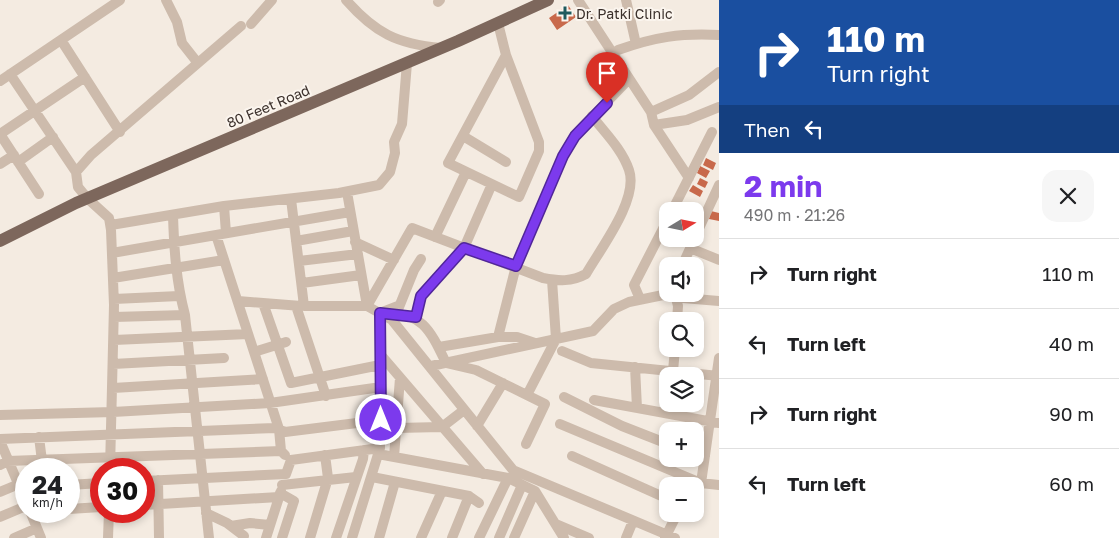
<!DOCTYPE html>
<meta charset="utf-8">
<style>
body{margin:0;font-family:"Golos Text",sans-serif;background:#f6f6f6;color:#202124;height:100vh;display:flex;flex-direction:column;font-size:19px;white-space:nowrap}
*{box-sizing:border-box;margin:0}
p{font-size:16px;color:#757577}
.icon{flex:none;width:28px;height:28px;fill:none;stroke:currentColor;stroke-width:2;stroke-linecap:round;stroke-linejoin:round}
.map{position:relative;flex:1;overflow:hidden}
.sheet{display:flex;flex-direction:column;background:#fff;width:400px}
.sheet>*{flex:none}
.hud{background:#1a4fa0;color:#fff;overflow:hidden}
.needle{width:32px;rotate:80deg}
.fabs{position:absolute;left:659px;top:202px;display:grid;gap:10px}
.fabs a{display:grid;place-items:center;width:45px;height:45px;border-radius:10px;background:#fff;box-shadow:0 2px 8px #0003;font-size:25px}
.speed{position:absolute;left:15px;top:458px;display:flex;gap:10px;font-size:25px;font-weight:700;text-align:center}
.speed>*{display:grid;place-content:center;width:65px;height:65px;border-radius:50%;background:#fff;box-shadow:0 2px 8px #0003;line-height:1}
.speed small{font-size:12px;font-weight:400}
.speed .limit{border:8px solid #d22;background:#fff;color:#111}
.pin{position:absolute;display:grid;place-items:center;width:42px;height:42px;color:#fff;margin:-51px -21px;border-radius:50% 50% 50% 0;rotate:-45deg;box-shadow:0 0 5px #0007}
.pin .icon{rotate:45deg}
.me{position:absolute;width:55px;margin:-28px;rotate:0deg;stroke-linejoin:round;filter:drop-shadow(0 0 4px #0008)}
.turn{display:flex;align-items:center;gap:18px;height:105px;padding:0 25px;font-size:22px}
.turn .icon{width:65px;height:65px;stroke-width:2.5}
.turn b{display:block;font-size:35px;line-height:42px}
.then{display:flex;align-items:center;height:48px;padding:0 25px;background:#0003;gap:10px;font-size:19px}
.round{display:grid;place-items:center;flex:none;width:52px;height:52px;border-radius:15px;background:#f6f6f6}
.headline{display:flex;align-items:center;justify-content:space-between;height:85px;padding:0 25px}
h1{font-size:30px;font-weight:700;line-height:38px;color:#7c3aed}
ul{padding:0;list-style:none}
li{display:flex;align-items:center;gap:15px;height:70px;padding:0 25px;border-top:1px solid #e0e0e0}
li div{flex:1}
li b{display:block;font-size:19px}
li em{font-style:normal}
main{display:flex;flex:1;min-height:0}
.map>svg:first-child{display:block}
.building{fill:#c8694b}
.lines{fill:none;stroke-linecap:round;stroke-linejoin:round}
.minor{stroke:#cdbbac;stroke-width:10}
.major{stroke:#7d675c;stroke-width:12}
.route-casing{stroke:#51269a;stroke-width:12}
.route{stroke:#7c3aed;stroke-width:9}
.poi-dot{fill:#1f5a5e;stroke:#fbf5ee;stroke-width:2}
.labels{text-anchor:middle;dominant-baseline:central;stroke-width:4;stroke-linejoin:round;paint-order:stroke}
.poi-label{font-size:14px;fill:#3b302b;stroke:#fbf5ee;text-anchor:start}
.street-label{font-size:14px;fill:#3b302b;stroke:#fbf5ee}
</style>
<main>
<div class="map">
<svg width="719" height="538" viewBox="0 0 719 538">
<rect width="100%" height="100%" fill="#f4ebe1"/>
<path class="building" d="M568,5L576,17L557,30L549,18Z
M706,158L716,163L713,170L703,165Z
M700,166L710,171L706,178L697,173Z
M700,178L708,182L705,188L697,184Z
M693,185L703,191L700,197L689,191Z
M711,211L719,213V221L709,219Z"/>
<g class="lines">
<path class="minor" d="M166,0L177,22L182,43L197,62
M346,0C375,33 397,44 441,48
M578,0L651,112L689,95L719,72
M626,0L636,44
M438,2L440,0
M498,23L506,55L539,142V151L519,197L448,163L506,55
M251,24L272,0
M61,40L120,132
M618,50C655,37 680,33 719,35
M10,74L76,172
M0,81L120,0
M651,112L654,125L687,120L719,107
M592,116C605,133 622,149 629,170C639,199 601,248 586,274C571,282 559,281 543,278L412,228L367,306L392,320L513,470L675,538
M654,125L689,178
M0,134L85,77
M0,134L39,194
M463,136L506,162
M18,162L53,137
M0,164L14,155
M291,199L304,306H367L347,192
M224,206L226,233
M672,211L712,132
M173,215C174,248 176,281 185,315L209,538
M111,225L224,206L339,193L379,185L390,172L395,153L394,142L402,124L407,63
M216,235L279,429L281,451L285,455
M435,237L466,172
M695,237L719,185
M296,241L353,231
M355,242L394,260
M690,248L719,260
M112,253L350,212
M299,261L358,254
M682,266L693,242
M113,278L224,260
M302,283L361,275
M675,294L678,306L677,321
M677,294L683,298L719,301
M114,299L179,296
M640,299L634,285L668,219
M238,301L301,306
M263,303L291,383L380,365
M296,306L326,396
M397,312L414,270L421,259
M385,315C422,309 432,334 446,363L476,370L545,404L526,444
M114,317L185,315
M416,317L421,295L464,248L492,184
M498,337L516,266L563,156L575,135L629,79
M114,340L248,334
M439,347L498,337H517L535,343
M562,351L591,363L719,376
M254,352L286,342
M380,354L483,474
M113,364L224,358
M431,366L593,331L614,309L629,302L668,294
M635,367L637,408
M673,371L675,349
M113,388L263,379
M527,395L556,339L552,280
M564,397L622,426L668,444
M594,400L719,423
M0,415L113,412L270,403L381,387
M560,424L701,483L719,485
M381,426L396,428L442,427L464,410
M477,426L503,383
M39,437L43,469
M0,439L275,428L285,432L381,420
M0,441L26,502
M378,454L508,478L535,491L564,538
M695,454L705,456
M572,456L668,499
M394,457L400,378
M0,465L8,461L281,451
M110,469L114,305L111,230L109,218L87,198L78,187L76,172L91,155L241,26
M372,477L469,496L479,503
M158,480L159,538
M144,481L286,474L291,460L380,448
M69,485L101,483
M282,485L356,477
M0,492L19,484L24,487
M280,493L294,501L282,538
M695,493L701,483L719,358
M144,505L279,497
M69,509L101,507
M30,511L41,538
M206,513L227,523L244,536
M0,517L26,506
M556,524L589,538
M231,526L250,523L270,525
M14,538L37,528
M108,538L109,511
M266,538L281,491
M310,538L328,478L325,455
M336,538L363,459L364,450
M352,538L380,448V313L398,306
M379,538L395,482
M421,538L442,491
M452,538L469,496
M479,538L508,478
M499,538L522,485
M514,538L535,491
M626,538L633,521
M665,538L677,514"/>
<path class="major" d="M0,241L76,203L458,41L548,0"/>
</g>
<g class="lines">
<g class="route-casing">
<path id="route" d="M381,420L380,313L416,317L421,296L464,248L516,266L563,156L575,136L607,103"/>
</g>
<use href="#route" class="route"/>
</g>
<path class="poi-dot" d="M562.5 5.5h5v5h5v5h-5v5h-5v-5h-5v-5h5z"/>
<g class="labels">
<g class="poi-label">
<text x="576" y="13">Dr. Patki Clinic</text>
</g>
<g class="street-label">
<text transform="translate(268 106) rotate(-23)">80 Feet Road</text>
</g>
</g>
</svg>
<div class="fabs">
<a><svg class="needle" viewBox="-14 -14 28 28"><path d="M0-13l5 13h-10z" fill="#e53935"/><path d="M0 13l5-13h-10z" fill="#757577"/></svg></a>
<a><svg class="icon" aria-label="sound" viewBox="0 0 24 24"><path d="M4 9h4l5-4v14l-5-4H4zM17 9q2 3 0 6"/></svg></a>
<a><svg class="icon" aria-label="search" viewBox="0 0 24 24"><circle cx="10" cy="10" r="6"/><path d="M15 15l6 6"/></svg></a>
<a><svg class="icon" aria-label="layers" viewBox="0 0 24 24"><path d="M12 4l9 5-9 5-9-5zM3 14l9 5 9-5"/></svg></a>
<a>+</a>
<a>−</a>
</div>
<div class="speed"><div>24<small>km/h</small></div><div class="limit">30</div></div>
<div class="pin" style="left:607px;top:103px;background:#d93025"><svg class="icon" aria-label="arrive" viewBox="0 0 24 24"><path d="M6 21V4h12l-3 4 3 4H6"/></svg></div>
<svg class="me" style="left:381px;top:420px" viewBox="-20 -20 40 40"><circle r="17" fill="#7c3aed" stroke="#fff" stroke-width="3"/><path d="M0-11L8 9 0 5-8 9z" fill="#fff"/></svg>
</div>
<section class="sheet">
<div class="hud">
<div class="turn"><svg class="icon" aria-label="right" viewBox="0 0 24 24"><path d="M7 20v-9h11M14 6l5 5-5 5"/></svg><div><b>110 m</b>Turn right</div></div>
<div class="then">Then<svg class="icon" aria-label="left" viewBox="0 0 24 24"><path d="M17 20v-9H6M10 6l-5 5 5 5"/></svg></div>
</div>
<div class="headline"><div><h1>2 min</h1><p>490 m · 21:26</p></div><a class="round"><svg class="icon" aria-label="close" viewBox="0 0 24 24"><path d="M6 6l12 12M18 6L6 18"/></svg></a></div>
<ul>
<li><svg class="icon" aria-label="right" viewBox="0 0 24 24"><path d="M7 20v-9h11M14 6l5 5-5 5"/></svg><div><b>Turn right</b></div><em>110 m</em></li>
<li><svg class="icon" aria-label="left" viewBox="0 0 24 24"><path d="M17 20v-9H6M10 6l-5 5 5 5"/></svg><div><b>Turn left</b></div><em>40 m</em></li>
<li><svg class="icon" aria-label="right" viewBox="0 0 24 24"><path d="M7 20v-9h11M14 6l5 5-5 5"/></svg><div><b>Turn right</b></div><em>90 m</em></li>
<li><svg class="icon" aria-label="left" viewBox="0 0 24 24"><path d="M17 20v-9H6M10 6l-5 5 5 5"/></svg><div><b>Turn left</b></div><em>60 m</em></li>
</ul>
</section>
</main>
